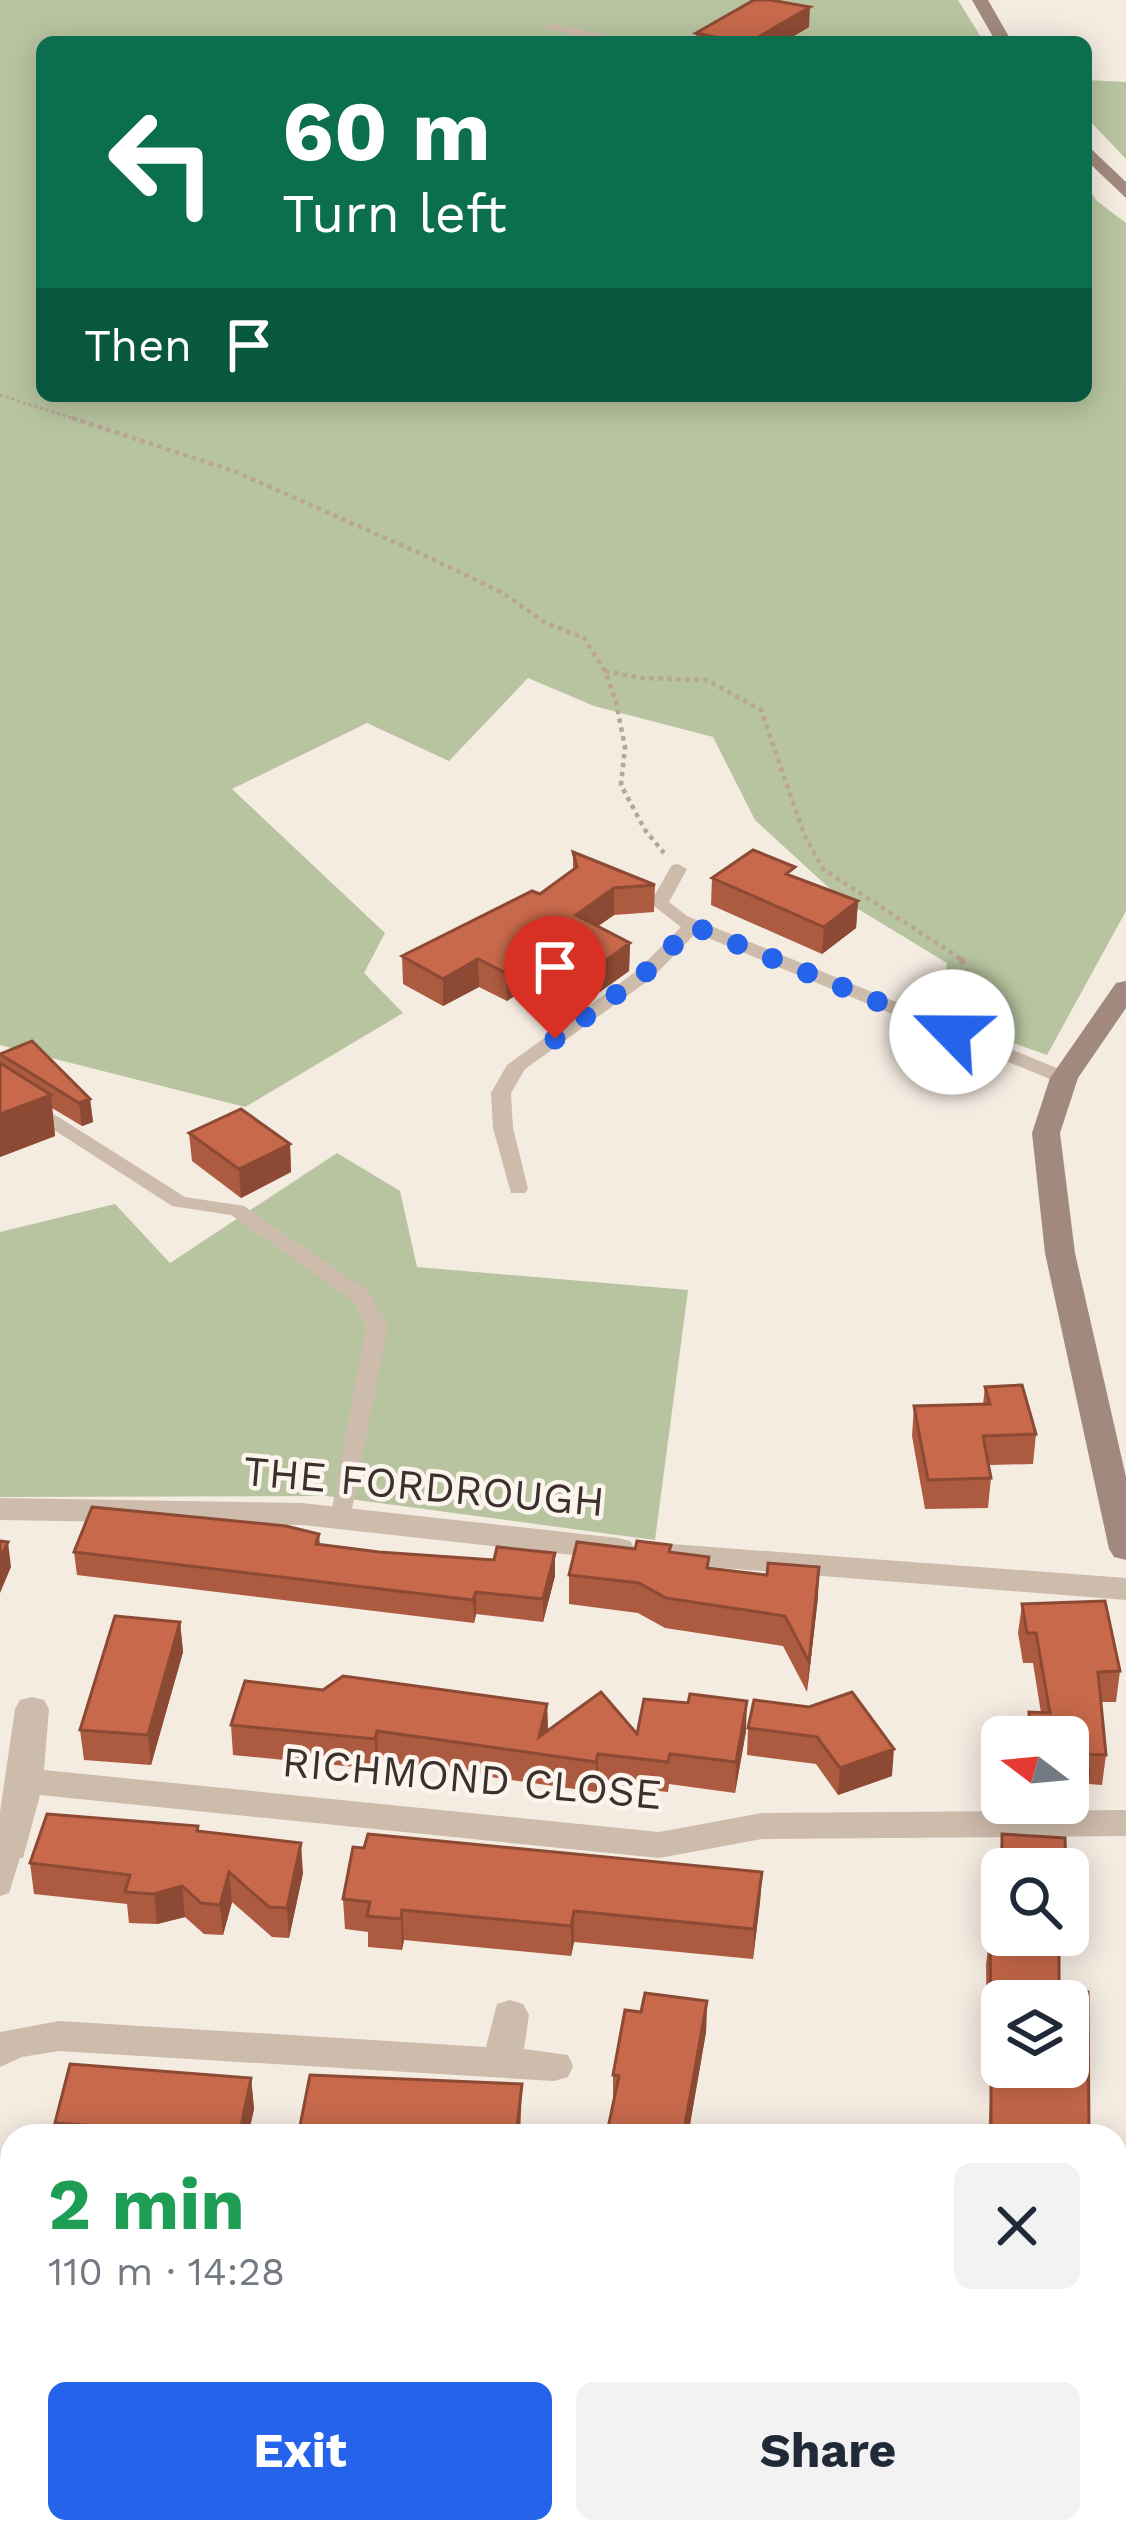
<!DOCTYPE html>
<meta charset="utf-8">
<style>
body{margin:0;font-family:"Work Sans",sans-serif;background:#f2f2f3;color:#1f2937;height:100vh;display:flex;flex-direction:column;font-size:45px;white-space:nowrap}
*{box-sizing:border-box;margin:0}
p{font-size:39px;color:#747a83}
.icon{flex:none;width:66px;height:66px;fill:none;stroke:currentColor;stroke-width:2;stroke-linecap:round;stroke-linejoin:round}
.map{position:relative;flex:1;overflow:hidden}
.panel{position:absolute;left:0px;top:2124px;width:1128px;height:420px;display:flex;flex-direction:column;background:#fff;border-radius:36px 36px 0 0;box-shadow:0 6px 30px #0003}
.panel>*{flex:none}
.hud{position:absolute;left:36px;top:36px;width:1056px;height:366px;border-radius:18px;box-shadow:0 6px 30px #0003;background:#0b6e4f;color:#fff;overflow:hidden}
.needle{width:78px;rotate:286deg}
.controls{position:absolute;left:981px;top:1716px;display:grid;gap:24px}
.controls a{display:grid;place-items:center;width:108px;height:108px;border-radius:18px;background:#fff;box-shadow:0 6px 30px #0003;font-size:60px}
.pin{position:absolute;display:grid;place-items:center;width:102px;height:102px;color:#fff;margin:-123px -51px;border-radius:50% 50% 50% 0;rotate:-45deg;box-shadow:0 0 12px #0007}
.pin .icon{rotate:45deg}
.me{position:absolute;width:132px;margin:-66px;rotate:293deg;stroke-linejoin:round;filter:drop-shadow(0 0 9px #0008)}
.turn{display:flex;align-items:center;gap:42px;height:252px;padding:0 48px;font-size:54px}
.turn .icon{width:156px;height:156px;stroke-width:2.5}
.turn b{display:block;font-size:84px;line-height:102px}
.then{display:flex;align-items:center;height:114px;padding:0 48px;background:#0003;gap:24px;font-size:45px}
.round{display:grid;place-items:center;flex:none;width:126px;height:126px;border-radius:18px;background:#f2f2f3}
.head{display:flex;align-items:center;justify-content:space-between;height:204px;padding:0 48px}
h1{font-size:72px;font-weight:700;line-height:90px;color:#1e9e55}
.primary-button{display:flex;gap:24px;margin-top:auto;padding:24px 48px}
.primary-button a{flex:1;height:138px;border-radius:18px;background:#2563eb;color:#fff;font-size:48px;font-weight:700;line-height:138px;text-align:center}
.primary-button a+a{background:#f2f2f3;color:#1f2937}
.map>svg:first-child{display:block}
.green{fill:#b8c4a0}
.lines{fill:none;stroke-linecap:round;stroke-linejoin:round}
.path-far2{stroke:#b9a596;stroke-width:3;stroke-dasharray:3 3;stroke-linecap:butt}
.path-far1{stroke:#b9a596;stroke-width:4.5;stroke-dasharray:4.5 4.5;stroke-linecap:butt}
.path{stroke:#b9a596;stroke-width:6;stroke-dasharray:6 6;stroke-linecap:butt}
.lane{fill:#cdbbac;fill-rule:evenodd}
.street{fill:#cdbbac;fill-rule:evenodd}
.secondary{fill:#a18a7d;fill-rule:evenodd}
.wall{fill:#ac5a40;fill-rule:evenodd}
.shaded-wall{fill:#8c4a34}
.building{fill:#c8694b;stroke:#8c4a34;stroke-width:3}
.route{stroke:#2563eb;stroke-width:21;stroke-dasharray:0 37.8}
.labels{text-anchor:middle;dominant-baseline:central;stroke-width:9;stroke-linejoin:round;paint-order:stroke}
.street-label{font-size:42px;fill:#3b302b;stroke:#fbf5ee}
</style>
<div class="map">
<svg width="1126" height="2544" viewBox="0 0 1126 2544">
<rect width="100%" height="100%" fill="#f4ebe1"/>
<path class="green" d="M0,0H958L984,42H42V396H1086V185L1097,201L1126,223V911L1047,1055L966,1026L942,997L947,963L840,898L755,820L713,737L594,706L528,678L449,761L367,723L232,789L385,933L364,973L403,1013L245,1107L0,1045Z
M1086,80L1126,82V159L1086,117Z
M337,1153L400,1191L417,1267L688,1290L655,1540L327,1496L0,1497V1232L115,1204L170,1263Z"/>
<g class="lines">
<path class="path-far2" d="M0,395L81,421"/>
<path class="path-far1" d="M72,418L234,471L426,556L503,593L544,622L584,638L605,671L616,702L625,747L621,785L645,830L664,853
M605,671L641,678L707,680L761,710L804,834L823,869L964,961"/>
<path class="path" d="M961,958L984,1020"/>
<path class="lane" d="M550,23L623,39L629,42H607L546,28L544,26Z
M678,864L687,869L669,902L687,916L1071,1074L1074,1078L1064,1084L1057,1082L696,933L652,978L525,1069L511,1093L513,1128L528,1189L525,1193H511L493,1128L491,1093L507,1065L638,970L681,927L650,903L672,865Z
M0,1080L185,1197L244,1206L369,1292L388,1327L349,1524H333L330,1519L366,1327L353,1301L231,1215L172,1206L0,1095Z
M10,1839L19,1841L23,1848L9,1893L0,1896V1843Z
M1116,2264L1126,2265V2289L1116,2288Z"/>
<path class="street" d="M0,1498L302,1503L618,1538L630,1541L635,1549L630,1557L618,1560L302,1525L0,1520Z
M671,1544L1126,1578V1600L659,1563L654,1555L659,1547Z
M32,1697L44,1700L49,1709L44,1770L659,1832L762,1813L1126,1810V1836L762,1839L659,1858L40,1795L23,1858H0V1812L15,1709L20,1700Z
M510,2000L523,2004L529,2015L524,2049L568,2055L573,2066L568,2077L554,2081L59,2051L22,2057L0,2067V2032L59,2021L486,2047L497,2004Z
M1116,2464H1126V2502H1116Z
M0,2480H12V2518H0Z
M199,2532H247L253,2544H205Z
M690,2532H734V2544H690Z"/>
<path class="secondary" d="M972,0H988L1012,42H996Z
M1086,144L1126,182V198L1086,160Z
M1126,981V1008L1078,1078L1060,1133L1075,1253L1126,1477V1560L1114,1557L1109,1549L1045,1253L1032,1133L1050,1078L1116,983Z"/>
</g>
<path class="wall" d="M809,27L784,42H696V33Z
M573,852L655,885L654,912L614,915L598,926L630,943L629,971L576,1009L533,984L507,1001L479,987L443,1006L403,984L402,956L540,894L573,870Z
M712,878H794L858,901L856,928L822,954L711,905Z
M0,1053L90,1099L93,1122L82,1126L52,1108L55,1136L0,1157Z
M189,1133L290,1144L291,1172L241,1198L192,1161Z
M985,1387L1036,1434L1033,1464L989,1465L991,1478L988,1508L925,1509L912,1436L914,1406L983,1404Z
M319,1534L320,1545L379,1552L494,1560L555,1553V1576L543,1622L476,1614L474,1623L77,1575L74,1552Z
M671,1552L709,1568L818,1597L807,1692L783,1646L665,1628L638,1613L569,1604V1575Z
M1022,1604L1120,1671L1116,1702H1101L1106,1755L1102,1785L1088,1784L1085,1806L1028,1805V1803H1068V1737H1026L1029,1712L1041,1713L1033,1663H1023L1018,1633Z
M180,1622L183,1652L151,1765L84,1760L80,1730Z
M323,1690L547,1704L548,1731L637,1734L746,1731L735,1793L669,1784L668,1792L598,1785L596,1792L378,1761L376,1769L233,1755L231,1725Z
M754,1700L892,1776L838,1795L816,1764L747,1755L748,1728Z
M198,1826L199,1831L303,1873L289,1938L272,1937L232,1902L223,1935L204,1934L185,1917L157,1924L129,1923L127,1904L34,1894L30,1863Z
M1002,1834V1935H1066L1064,1956H1059V1990L1089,2136H988L991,2084L999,2085L1000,2053H987L986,1964L990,1934L999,1935V1863ZM1002,2001L1068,2067H1002Z
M762,1872L760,1902L753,1959L574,1942L571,1956L404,1940L402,1950L368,1947V1932L345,1929L343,1899Z
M707,2001L706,2032L688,2136H607L613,2106V2075L641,2012Z
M251,2078L254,2109L248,2136H56L55,2123Z
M12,2289V2359L6,2330Z
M326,2532H431V2544H326Z
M1049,2532H1116L1126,2544H1050Z"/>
<path class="shaded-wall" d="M810,7L809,27L784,42H750Z
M614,888V915L576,942V915Z
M858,901L856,928L822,954L824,927Z
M630,943L629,971L576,1009V982Z
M533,957V984L507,1001L506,973Z
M478,959L479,987L443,1006V979Z
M51,1095L55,1136L0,1157V1114Z
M90,1099L93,1122L82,1126L79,1103Z
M290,1144L291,1172L241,1198L239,1169Z
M8,1542L11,1567L0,1593V1559Z
M555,1553V1576L543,1622V1599Z
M819,1567L818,1597L807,1692L809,1662Z
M476,1592V1614L474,1623L473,1600Z
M180,1622L183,1652L151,1765L148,1735Z
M747,1701L746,1731L735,1793L736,1762Z
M547,1704L548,1734L539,1737Z
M377,1731L378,1761L376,1769L375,1739Z
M894,1749L892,1776L838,1795L840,1768Z
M598,1754V1785L596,1792V1762Z
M301,1843L303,1873L289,1938L287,1908Z
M229,1872L232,1902L223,1935L220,1905Z
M762,1872L760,1902L753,1959L754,1929Z
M182,1886L185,1917L157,1924L154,1894Z
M402,1910L404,1940L402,1950L401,1919Z
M574,1911V1942L571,1956V1926Z
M707,2001L706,2032L688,2136H683Z
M251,2078L254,2109L248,2136H239Z
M522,2084L520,2136H516Z"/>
<path class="building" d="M754,0H770L810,7L750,42H739L696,33Z
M753,850L795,867L786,874L858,901L824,927L712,878Z
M573,852L655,885L614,888L576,915L630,943L576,982L533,957L506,973L478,959L443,979L402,956L532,891L540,894L577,867Z
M32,1041L90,1099L79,1103L0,1054Z
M0,1063L51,1095L0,1114Z
M241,1109L290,1144L239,1169L189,1133Z
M1022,1385L1036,1434L983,1436L991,1478L928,1480L914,1406L990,1404L985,1387Z
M92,1507L286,1526L319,1534L316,1544L379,1552L494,1560L497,1547L555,1553L543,1599L476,1592L473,1600L74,1552Z
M0,1541L8,1542L0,1559Z
M637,1541L671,1545L669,1552L709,1557L707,1568L767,1575L768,1563L819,1567L809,1662L785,1616L666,1598L639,1583L569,1575L577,1542L635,1549Z
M1105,1601L1120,1671L1098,1672L1106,1755L1087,1754L1089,1776L1068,1775V1737H1030L1029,1712L1050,1713L1036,1633H1027L1022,1604Z
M115,1616L180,1622L148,1735L80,1730Z
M343,1676L547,1704L539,1737L601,1692L637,1734L644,1699L688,1703L690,1694L747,1701L736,1762L670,1754L668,1762L598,1754L596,1762L377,1731L375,1739L231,1725L245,1681L323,1690Z
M852,1692L894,1749L840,1768L817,1737L748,1728L754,1700L809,1707Z
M47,1814L198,1826L197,1831L301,1843L287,1908L269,1907L229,1872L220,1905L201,1903L182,1886L154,1894L125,1892L130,1875L30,1863Z
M368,1834L762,1872L754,1929L574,1911L571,1926L402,1910L401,1919L367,1916L370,1902L343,1899L353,1847L364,1848Z
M1002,1834L1065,1838L1066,1869H1002Z
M990,1934L1059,1935V1990L1088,1992L1089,2136L991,2135V2084L1002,2085V2067H1068V2001H1002V2023L991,2024Z
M645,1993L707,2001L683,2136H619V2134L607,2133L619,2076L613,2075L625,2010L641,2012Z
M70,2064L251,2078L239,2136L55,2123Z
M310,2075L522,2084L516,2136H298Z
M12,2289V2330H6Z
M1116,2492H1123L1126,2513V2544H1058L1057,2532H1116Z
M42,2532H119L118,2544H40Z
M326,2532H421V2544H326Z
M588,2532H673L674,2544H588Z
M773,2532H965L966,2544H773Z"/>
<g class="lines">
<path class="route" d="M555,1039L644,974L693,926L952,1032"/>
</g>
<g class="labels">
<g class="street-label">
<text transform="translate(424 1486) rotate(5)">THE FORDROUGH</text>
<text transform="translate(472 1778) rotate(5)">RICHMOND CLOSE</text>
</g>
</g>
</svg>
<div class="controls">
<a><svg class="needle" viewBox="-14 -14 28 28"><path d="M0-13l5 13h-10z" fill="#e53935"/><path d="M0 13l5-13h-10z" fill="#747a83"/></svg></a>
<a><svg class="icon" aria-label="search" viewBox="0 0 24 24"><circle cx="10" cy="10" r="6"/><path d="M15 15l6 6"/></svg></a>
<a><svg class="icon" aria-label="layers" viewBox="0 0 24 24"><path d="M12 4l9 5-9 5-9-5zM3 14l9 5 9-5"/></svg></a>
</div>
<div class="pin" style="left:555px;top:1039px;background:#d93025"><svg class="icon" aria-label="arrive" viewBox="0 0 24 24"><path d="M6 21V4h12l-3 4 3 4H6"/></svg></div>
<svg class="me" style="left:952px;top:1032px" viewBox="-20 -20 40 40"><circle r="19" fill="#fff"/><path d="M0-13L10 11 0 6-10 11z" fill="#2563eb"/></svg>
<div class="hud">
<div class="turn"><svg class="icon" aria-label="left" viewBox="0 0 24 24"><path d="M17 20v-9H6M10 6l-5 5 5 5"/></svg><div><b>60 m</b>Turn left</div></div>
<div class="then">Then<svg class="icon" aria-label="arrive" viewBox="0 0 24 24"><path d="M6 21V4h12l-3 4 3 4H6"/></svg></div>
</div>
<section class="panel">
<div class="head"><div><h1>2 min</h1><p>110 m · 14:28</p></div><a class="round"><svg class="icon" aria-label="close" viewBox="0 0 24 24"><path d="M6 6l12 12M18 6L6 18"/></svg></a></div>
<div class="primary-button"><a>Exit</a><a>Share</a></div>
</section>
</div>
